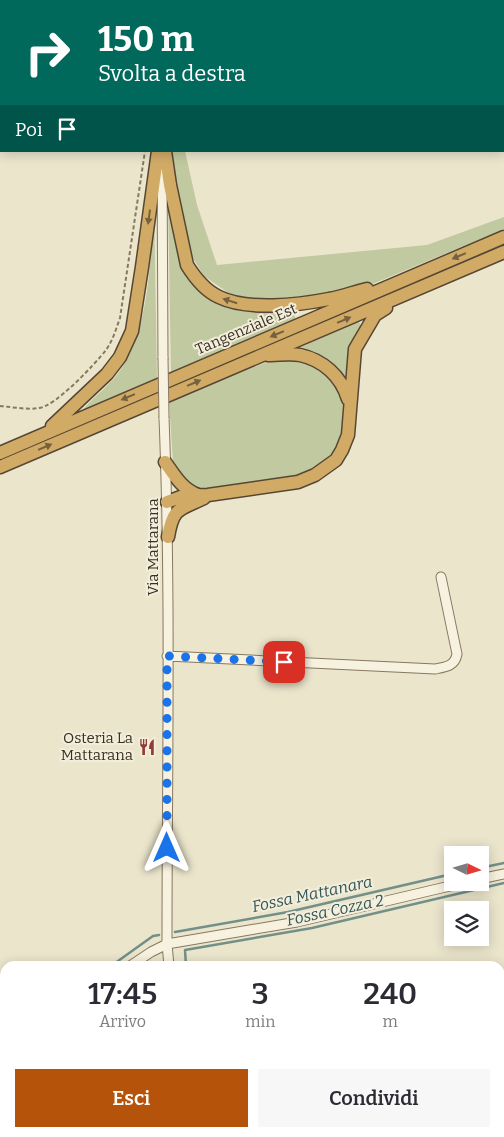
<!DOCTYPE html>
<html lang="it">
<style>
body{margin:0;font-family:Bitter,serif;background:#f7f7f7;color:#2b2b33;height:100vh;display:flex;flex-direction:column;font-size:19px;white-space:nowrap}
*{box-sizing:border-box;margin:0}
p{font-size:16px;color:#7c7c81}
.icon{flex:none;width:28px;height:28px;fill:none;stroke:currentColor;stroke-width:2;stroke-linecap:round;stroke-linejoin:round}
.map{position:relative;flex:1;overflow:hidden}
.panel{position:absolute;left:0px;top:961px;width:505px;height:176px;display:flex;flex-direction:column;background:#fff;border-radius:15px 15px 0 0;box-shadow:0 2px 12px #0003}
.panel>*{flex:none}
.banner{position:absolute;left:0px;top:0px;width:505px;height:152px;box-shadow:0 2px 12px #0003;background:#00695c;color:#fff;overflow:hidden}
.needle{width:32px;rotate:95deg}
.buttons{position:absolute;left:444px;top:846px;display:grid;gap:10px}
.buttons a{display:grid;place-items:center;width:45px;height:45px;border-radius:0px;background:#fff;box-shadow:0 2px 12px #0003;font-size:25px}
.pin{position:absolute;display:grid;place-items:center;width:42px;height:42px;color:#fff;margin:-21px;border-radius:10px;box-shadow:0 2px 8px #0006}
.me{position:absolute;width:55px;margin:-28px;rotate:0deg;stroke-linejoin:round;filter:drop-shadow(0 0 4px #0008)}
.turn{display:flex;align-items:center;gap:18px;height:105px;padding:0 15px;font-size:22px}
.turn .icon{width:65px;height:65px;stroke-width:2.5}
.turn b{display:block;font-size:35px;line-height:42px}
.then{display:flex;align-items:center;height:48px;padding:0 15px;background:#0003;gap:10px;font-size:19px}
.eta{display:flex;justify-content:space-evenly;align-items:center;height:85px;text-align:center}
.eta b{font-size:30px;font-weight:600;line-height:35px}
.primary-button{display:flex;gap:10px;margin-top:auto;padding:10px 15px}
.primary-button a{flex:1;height:58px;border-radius:0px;background:#b45309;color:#fff;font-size:20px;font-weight:600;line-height:58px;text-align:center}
.primary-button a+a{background:#f7f7f7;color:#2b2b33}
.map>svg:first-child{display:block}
.green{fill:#c1c9a0}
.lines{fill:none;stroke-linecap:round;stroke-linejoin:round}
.stream{stroke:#728f8a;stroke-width:2.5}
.minor-casing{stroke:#877861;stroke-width:11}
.highway-casing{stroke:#564734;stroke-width:15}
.path{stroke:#877861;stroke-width:2;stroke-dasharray:4 2.5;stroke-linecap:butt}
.minor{stroke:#f7f1df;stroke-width:9}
.highway{stroke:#d1ab66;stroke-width:12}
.minor-bridge-casing{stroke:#877861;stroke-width:11;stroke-linecap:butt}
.minor-bridge{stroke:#f7f1df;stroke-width:9}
.oneway{fill:#76613e}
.route{stroke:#1a73e8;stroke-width:9;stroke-dasharray:0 16.2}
.labels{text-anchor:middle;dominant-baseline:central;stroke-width:4;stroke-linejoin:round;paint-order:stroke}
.street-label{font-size:15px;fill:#393023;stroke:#f3eedb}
.poi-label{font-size:15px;fill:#393023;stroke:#f3eedb;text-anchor:end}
.water-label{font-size:16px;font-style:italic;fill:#345757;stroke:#f3eedb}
</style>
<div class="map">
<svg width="504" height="1137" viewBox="0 0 504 1137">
<rect width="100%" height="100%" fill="#ebe5cc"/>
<path class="green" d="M0,0H130V1H1V13Z
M169,151H185L197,205L217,265L427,245L504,217V229L351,293L290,301L242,299L230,294L204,276L194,260L185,234Z
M168,198L202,289L288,310L295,313V320L171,374Z
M154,203L157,381L82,411C94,395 112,385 123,366C151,320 150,256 154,203Z
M357,321L360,323L361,327L346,377H344L301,351L300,348L302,345Z
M292,358L309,363L330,377L345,402L346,422L338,447L327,461L304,475L272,481L204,490L188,486L173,463L169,401L272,360Z"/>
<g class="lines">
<path class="stream" d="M480,868L504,863
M175,932L288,912L452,874
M111,966L153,936L159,935
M186,966L185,950L312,928L504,883
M0,1051L5,1047
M203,1132L204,1137"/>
<g class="minor-casing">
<path id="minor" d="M137,0L139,1
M151,1L152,0
M162,159L163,358
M164,418C171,593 167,768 167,944L169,966
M167,656L435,669C446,667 455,666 457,654L441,577
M480,879L504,874
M130,966L151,952L167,944L297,922L467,882
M0,1065L5,1061
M190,1132L191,1137"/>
</g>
<g class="highway-casing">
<path id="highway" d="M165,151L170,185L187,265C195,278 206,291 219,297C248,311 298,305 329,299C342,297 354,292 367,289
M268,355C279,355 290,353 300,355C323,360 341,376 348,399
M52,426L107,374L120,357L132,331L142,267L158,151
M0,453L504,237
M165,462C175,476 182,489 198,495
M0,467L504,252
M167,502L183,496L208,495L298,482L315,475L336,460L342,450L348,435L355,349L375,315L386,308
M168,537C173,507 179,510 204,498"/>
</g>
<path class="path" d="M0,406C12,407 27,410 39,408C56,406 95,364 106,350C113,340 116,329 120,318L145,151"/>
<use href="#minor" class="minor"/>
<use href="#highway" class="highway"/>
<g class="minor-bridge-casing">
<path id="minor-bridge" d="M163,358L164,418"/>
</g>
<use href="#minor-bridge" class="minor-bridge"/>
</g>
<defs><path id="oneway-solid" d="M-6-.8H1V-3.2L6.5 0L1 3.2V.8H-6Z" transform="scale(1.25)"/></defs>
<g class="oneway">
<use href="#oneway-solid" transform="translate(149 217) rotate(98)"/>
<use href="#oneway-solid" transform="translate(459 256) rotate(157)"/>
<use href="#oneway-solid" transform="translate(230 301) rotate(-163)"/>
<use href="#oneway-solid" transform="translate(344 320) rotate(-23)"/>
<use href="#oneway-solid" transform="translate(277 334) rotate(157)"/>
<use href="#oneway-solid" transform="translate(194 383) rotate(-23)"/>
<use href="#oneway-solid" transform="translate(128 397) rotate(157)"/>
<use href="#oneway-solid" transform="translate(45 447) rotate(-23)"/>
</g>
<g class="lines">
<path class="route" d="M167,848V656L284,662"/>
</g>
<defs>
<g id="restaurant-bare" transform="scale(1.35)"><path d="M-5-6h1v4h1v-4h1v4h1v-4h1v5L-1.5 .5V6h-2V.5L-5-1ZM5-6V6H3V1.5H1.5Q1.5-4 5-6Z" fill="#913d37" stroke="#f3eedb" stroke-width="2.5" paint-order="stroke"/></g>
</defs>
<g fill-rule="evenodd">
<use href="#restaurant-bare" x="147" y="747"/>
</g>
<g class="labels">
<g class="street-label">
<text transform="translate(246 329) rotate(-23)">Tangenziale Est</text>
<text transform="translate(153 547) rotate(-90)">Via Mattarana</text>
</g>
<g class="poi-label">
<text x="133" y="738">Osteria La<tspan x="133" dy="17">Mattarana</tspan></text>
</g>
<g class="water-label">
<text transform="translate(312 894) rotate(-12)">Fossa Mattanara</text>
<text transform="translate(335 910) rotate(-12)">Fossa Cozza 2</text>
</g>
</g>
</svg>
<div class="buttons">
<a><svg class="needle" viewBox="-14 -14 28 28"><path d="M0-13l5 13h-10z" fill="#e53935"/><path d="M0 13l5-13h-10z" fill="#7c7c81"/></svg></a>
<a><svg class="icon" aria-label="layers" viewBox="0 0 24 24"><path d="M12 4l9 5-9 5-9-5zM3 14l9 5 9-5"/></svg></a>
</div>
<div class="pin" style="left:284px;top:662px;background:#d93025"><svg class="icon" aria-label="arrive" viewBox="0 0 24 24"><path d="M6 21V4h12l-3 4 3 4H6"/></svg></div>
<svg class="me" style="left:167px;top:848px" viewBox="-20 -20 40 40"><path d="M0-17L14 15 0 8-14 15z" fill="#1a73e8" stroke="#fff" stroke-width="4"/></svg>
<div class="banner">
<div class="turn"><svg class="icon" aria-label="right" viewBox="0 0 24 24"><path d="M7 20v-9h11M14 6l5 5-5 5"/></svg><div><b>150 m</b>Svolta a destra</div></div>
<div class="then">Poi<svg class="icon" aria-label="arrive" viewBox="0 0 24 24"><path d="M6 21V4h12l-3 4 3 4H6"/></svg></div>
</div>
<section class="panel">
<div class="eta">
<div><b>17:45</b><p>Arrivo</p></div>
<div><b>3</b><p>min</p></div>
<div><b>240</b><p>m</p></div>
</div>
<div class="primary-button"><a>Esci</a><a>Condividi</a></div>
</section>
</div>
